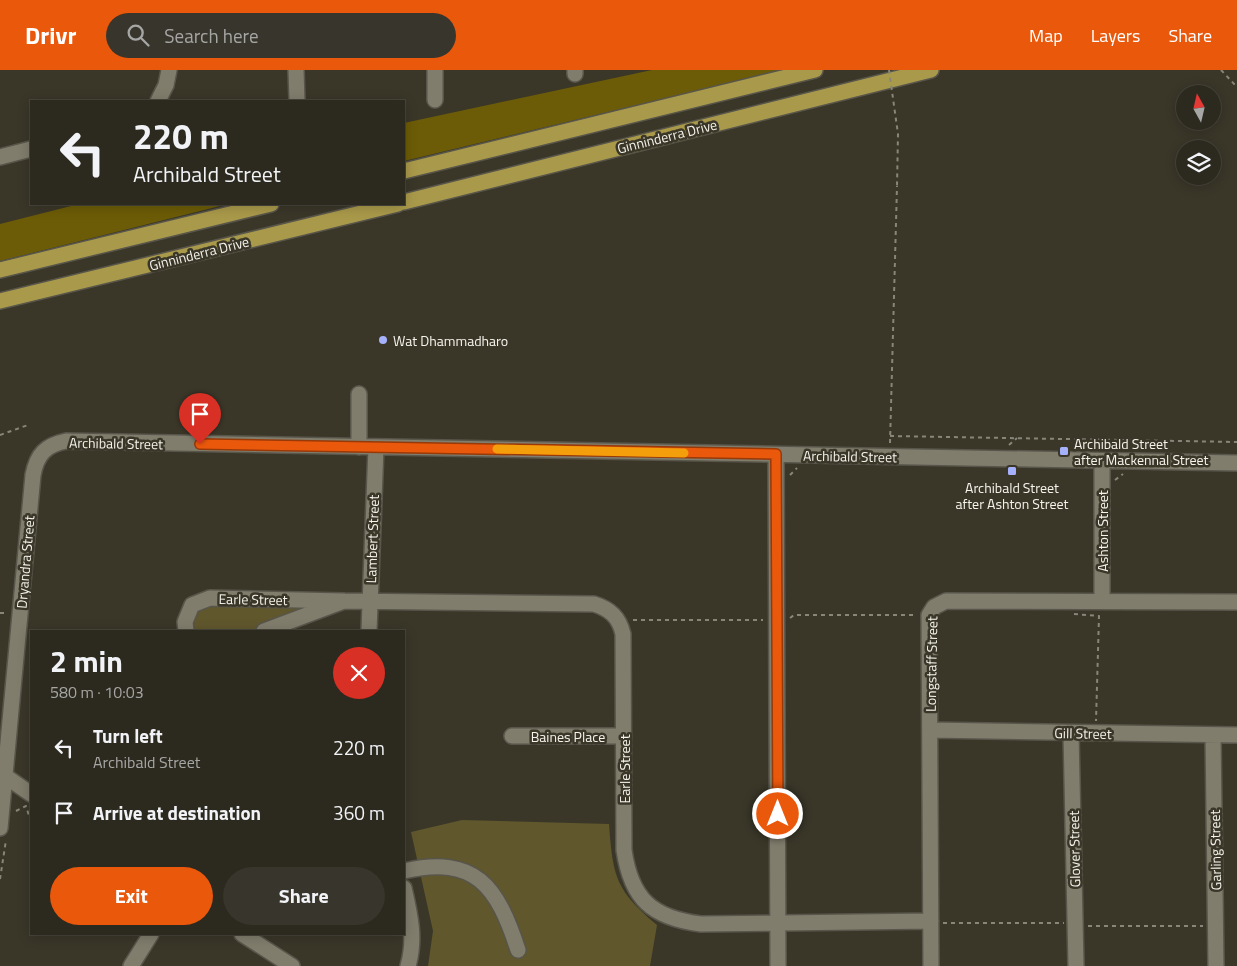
<!DOCTYPE html>
<meta charset="utf-8">
<style>
body{margin:0;font-family:"Titillium Web",sans-serif;background:#38352c;color:#f1f3f6;height:100vh;display:flex;flex-direction:column;font-size:19px;white-space:nowrap}
*{box-sizing:border-box;margin:0}
p{font-size:16px;color:#a6a6a4}
.icon{flex:none;width:28px;height:28px;fill:none;stroke:currentColor;stroke-width:2;stroke-linecap:round;stroke-linejoin:round}
.map{position:relative;flex:1;overflow:hidden}
.side{position:absolute;left:30px;top:560px;width:375px;height:305px;display:flex;flex-direction:column;background:#2c291f;border-radius:0px;box-shadow:0 2px 12px #0003,0 0 0 1px #48453d}
.side>*{flex:none}
.top-card{position:absolute;left:30px;top:30px;width:375px;height:105px;border-radius:0px;box-shadow:0 2px 12px #0003,0 0 0 1px #48453d;background:#2c291f;color:#f1f3f6;overflow:hidden}
.needle{width:32px;rotate:352deg}
.fabs{position:absolute;left:1176px;top:15px;display:grid;gap:10px}
.fabs a{display:grid;place-items:center;width:45px;height:45px;border-radius:50%;background:#2c291f;box-shadow:0 2px 12px #0003,0 0 0 1px #48453d;font-size:25px}
.pin{position:absolute;display:grid;place-items:center;width:42px;height:42px;color:#fff;margin:-51px -21px;border-radius:50% 50% 50% 0;rotate:-45deg;box-shadow:0 0 5px #0007}
.pin .icon{rotate:45deg}
.me{position:absolute;width:55px;margin:-28px;rotate:0deg;stroke-linejoin:round;filter:drop-shadow(0 0 4px #0008)}
.turn{display:flex;align-items:center;gap:18px;height:105px;padding:0 20px;font-size:22px}
.turn .icon{width:65px;height:65px;stroke-width:2.5}
.turn b{display:block;font-size:35px;line-height:42px}
.round{display:grid;place-items:center;flex:none;width:52px;height:52px;border-radius:26px;background:#38352c}
.headline{display:flex;align-items:center;justify-content:space-between;height:85px;padding:0 20px}
h1{font-size:30px;font-weight:700;line-height:38px}
.primary-button{display:flex;gap:10px;margin-top:auto;padding:10px 20px}
.primary-button a{flex:1;height:58px;border-radius:30px;background:#ea580c;color:#fff;font-size:20px;font-weight:700;line-height:58px;text-align:center}
.primary-button a+a{background:#38352c;color:#f1f3f6}
ul{padding:0;list-style:none}
li{display:flex;align-items:center;gap:15px;height:65px;padding:0 20px}
li div{flex:1}
li b{display:block;font-size:19px}
li em{font-style:normal}
header{display:flex;align-items:center;gap:30px;box-sizing:border-box;height:70px;padding:0 25px;background:#ea580c;color:#fff}
header strong{font-size:24px}
nav{display:flex;gap:28px;margin-inline-start:auto;font-size:18px}
.search{width:350px;height:45px;background:#38352c;display:flex;align-items:center;gap:12px;box-sizing:border-box;padding:0 18px;border-radius:28px;color:#a6a6a4;font-size:19px}
.map>svg:first-child{display:block}
.green{fill:#60572d}
.forest{fill:#6c5c07}
.lines{fill:none;stroke-linecap:round;stroke-linejoin:round}
.minor-casing{stroke:#58554a;stroke-width:18}
.major-casing{stroke:#58554a;stroke-width:18}
.path{stroke:#888579;stroke-width:2;stroke-dasharray:4 4;stroke-linecap:butt}
.minor{stroke:#807d6d;stroke-width:15}
.major{stroke:#a9994a;stroke-width:15}
.path-bridge{stroke:#888579;stroke-width:2;stroke-dasharray:4 4;stroke-linecap:butt}
.route-casing{stroke:#983908;stroke-width:12}
.route{stroke:#ea580c;stroke-width:9}
.slow{stroke:#f59e0b;stroke-width:9}
.poi-dot{fill:#a6b1fc;stroke:#3a3729;stroke-width:2}
.labels{text-anchor:middle;dominant-baseline:central;stroke-width:5;stroke-linejoin:round;paint-order:stroke}
.street-label{font-size:14px;fill:#f5f3eb;stroke:#3a3729}
.poi-label{font-size:14px;fill:#f5f3eb;stroke:#3a3729;text-anchor:start}
</style>
<header>
<strong>Drivr</strong>
<div class="search"><svg class="icon" aria-label="search" viewBox="0 0 24 24"><circle cx="10" cy="10" r="6"/><path d="M15 15l6 6"/></svg>Search here</div>
<nav><a>Map</a><a>Layers</a><a>Share</a></nav>
</header>
<div class="map">
<svg width="1237" height="896" viewBox="0 0 1237 896">
<rect width="100%" height="100%" fill="#3a3729"/>
<path class="green" d="M344,531L264,561H186L192,535Z
M462,750L609,754C613,808 616,820 657,855L650,896H428L433,861L411,762Z"/>
<path class="forest" d="M652,0H784L404,91V53Z
M79,134H228L0,191V154Z"/>
<g class="lines">
<g class="minor-casing">
<path id="minor" d="M296,0L297,31
M435,0V30
M575,4V0
M158,31L166,15L169,0
M0,87L31,79
M359,324V377
M776,385L778,896
M344,531L594,534C610,539 619,547 623,564L624,780C631,829 652,848 701,854L931,851
M1102,531V391
M186,561L185,552L192,535L210,528L344,531L264,561
M369,561L376,377
M930,660L1237,665
M1071,663L1076,896
M1213,665L1216,896
M512,666H624
M5,706L31,724
M0,758L33,405C37,384 46,375 66,371L1237,393
M404,801C476,785 497,816 518,880
M404,818C410,844 416,869 408,896
M242,864L292,896
M131,896L151,864
M931,896L929,545L934,537L946,531L1237,532"/>
</g>
<g class="major-casing">
<path id="major" d="M404,101L815,0
M404,132L931,0
M0,200L271,134
M0,231L398,134"/>
</g>
<path class="path" d="M1221,0L1237,17
M0,365L28,355
M890,366L1237,372
M890,373L897,116
M1009,375L1017,368
M790,405L797,398
M1115,410L1123,404
M0,543H8
M1074,544L1099,546L1096,651
M790,548L794,545H917
M633,550H763
M16,741L26,736L30,749
M0,809L6,770
M943,853H1064
M1088,856H1203"/>
<use href="#minor" class="minor"/>
<use href="#major" class="major"/>
<path class="path-bridge" d="M889,0L898,64L897,116"/>
</g>
<g class="lines">
<g class="route-casing">
<path id="route" d="M200,374L776,384L778,744"/>
</g>
<use href="#route" class="route"/>
<path class="slow" d="M497,379L684,383"/>
</g>
<g class="poi-dot">
<circle cx="383" cy="270" r="5"/>
<rect x="1059" y="376" width="10" height="10" rx="2.5"/>
<rect x="1007" y="396" width="10" height="10" rx="2.5"/>
</g>
<g class="labels">
<g class="street-label">
<text transform="translate(667 66) rotate(-14)">Ginninderra Drive</text>
<text transform="translate(199 183) rotate(-14)">Ginninderra Drive</text>
<text transform="translate(116 373) rotate(1)">Archibald Street</text>
<text transform="translate(850 386) rotate(1)">Archibald Street</text>
<text transform="translate(1102 461) rotate(-90)">Ashton Street</text>
<text transform="translate(372 469) rotate(-88)">Lambert Street</text>
<text transform="translate(25 492) rotate(-85)">Dryandra Street</text>
<text transform="translate(253 529) rotate(1)">Earle Street</text>
<text transform="translate(931 594) rotate(-89)">Longstaff Street</text>
<text transform="translate(1083 663) rotate(1)">Gill Street</text>
<text x="568" y="666">Baines Place</text>
<text transform="translate(624 699) rotate(-90)">Earle Street</text>
<text transform="translate(1074 779) rotate(-91)">Glover Street</text>
<text transform="translate(1215 780) rotate(-91)">Garling Street</text>
</g>
<g class="poi-label">
<text x="393" y="270">Wat Dhammadharo</text>
<text x="1074" y="373">Archibald Street<tspan x="1074" dy="16">after Mackennal Street</tspan></text>
<text x="1012" y="417" text-anchor="middle">Archibald Street<tspan x="1012" dy="16">after Ashton Street</tspan></text>
</g>
</g>
</svg>
<div class="fabs">
<a><svg class="needle" viewBox="-14 -14 28 28"><path d="M0-13l5 13h-10z" fill="#e53935"/><path d="M0 13l5-13h-10z" fill="#a6a6a4"/></svg></a>
<a><svg class="icon" aria-label="layers" viewBox="0 0 24 24"><path d="M12 4l9 5-9 5-9-5zM3 14l9 5 9-5"/></svg></a>
</div>
<div class="pin" style="left:200px;top:374px;background:#d93025"><svg class="icon" aria-label="arrive" viewBox="0 0 24 24"><path d="M6 21V4h12l-3 4 3 4H6"/></svg></div>
<svg class="me" style="left:778px;top:744px" viewBox="-20 -20 40 40"><circle r="17" fill="#ea580c" stroke="#fff" stroke-width="3"/><path d="M0-11L8 9 0 5-8 9z" fill="#fff"/></svg>
<div class="top-card">
<div class="turn"><svg class="icon" aria-label="left" viewBox="0 0 24 24"><path d="M17 20v-9H6M10 6l-5 5 5 5"/></svg><div><b>220 m</b>Archibald Street</div></div>
</div>
<section class="side">
<div class="headline"><div><h1>2 min</h1><p>580 m · 10:03</p></div><a class="round" style="background:#d93025;color:#fff"><svg class="icon" aria-label="close" viewBox="0 0 24 24"><path d="M6 6l12 12M18 6L6 18"/></svg></a></div>
<ul>
<li><svg class="icon" aria-label="left" viewBox="0 0 24 24"><path d="M17 20v-9H6M10 6l-5 5 5 5"/></svg><div><b>Turn left</b><p>Archibald Street</p></div><em>220 m</em></li>
<li><svg class="icon" aria-label="arrive" viewBox="0 0 24 24"><path d="M6 21V4h12l-3 4 3 4H6"/></svg><div><b>Arrive at destination</b></div><em>360 m</em></li>
</ul>
<div class="primary-button"><a>Exit</a><a>Share</a></div>
</section>
</div>
